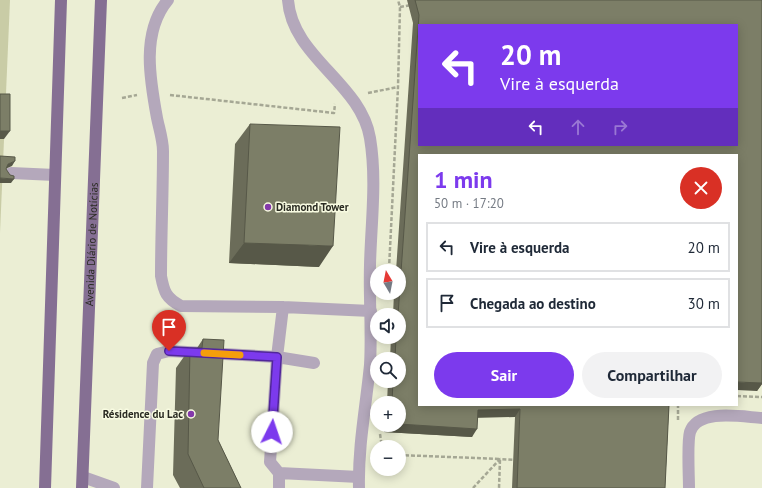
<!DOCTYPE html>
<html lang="pt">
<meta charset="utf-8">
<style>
body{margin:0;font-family:"PT Sans",sans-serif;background:#f2f2f3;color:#1f2937;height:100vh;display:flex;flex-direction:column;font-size:15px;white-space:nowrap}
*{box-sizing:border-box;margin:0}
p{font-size:13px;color:#747a83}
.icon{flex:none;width:22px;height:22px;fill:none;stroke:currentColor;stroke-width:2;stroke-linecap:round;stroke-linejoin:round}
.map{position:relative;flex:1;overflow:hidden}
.drawer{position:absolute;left:418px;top:154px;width:320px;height:252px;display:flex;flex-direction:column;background:#fff;border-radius:0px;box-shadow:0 2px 10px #0003}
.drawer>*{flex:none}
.banner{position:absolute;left:418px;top:24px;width:320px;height:122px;border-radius:0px;box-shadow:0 2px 10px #0003;background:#7c3aed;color:#fff;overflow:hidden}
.needle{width:26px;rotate:350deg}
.buttons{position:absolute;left:370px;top:264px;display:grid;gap:8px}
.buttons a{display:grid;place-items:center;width:36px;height:36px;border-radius:50%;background:#fff;box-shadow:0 2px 10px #0003;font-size:20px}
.pin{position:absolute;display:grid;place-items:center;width:34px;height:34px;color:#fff;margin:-41px -17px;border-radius:50% 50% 50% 0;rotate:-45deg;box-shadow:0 0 4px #0007}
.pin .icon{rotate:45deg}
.me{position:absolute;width:44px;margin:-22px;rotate:4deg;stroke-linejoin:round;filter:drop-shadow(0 0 3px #0008)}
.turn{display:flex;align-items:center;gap:14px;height:84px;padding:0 16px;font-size:18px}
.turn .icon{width:52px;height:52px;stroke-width:2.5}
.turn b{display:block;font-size:28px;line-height:34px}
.lanes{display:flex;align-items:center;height:38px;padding:0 16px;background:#0003;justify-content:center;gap:20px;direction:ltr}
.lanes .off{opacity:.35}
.round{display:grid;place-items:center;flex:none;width:42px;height:42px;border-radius:21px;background:#f2f2f3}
.head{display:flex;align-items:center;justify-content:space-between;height:68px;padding:0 16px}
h1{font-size:24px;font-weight:600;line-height:30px;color:#7c3aed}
.cta{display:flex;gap:8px;margin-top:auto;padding:8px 16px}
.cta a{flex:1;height:46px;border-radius:24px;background:#7c3aed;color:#fff;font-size:16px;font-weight:600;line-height:46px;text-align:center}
.cta a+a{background:#f2f2f3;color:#1f2937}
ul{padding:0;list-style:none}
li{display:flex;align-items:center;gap:12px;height:50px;margin:0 8px 6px;padding:0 8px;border:2px solid #e0e1e3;border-radius:0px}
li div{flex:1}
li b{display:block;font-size:15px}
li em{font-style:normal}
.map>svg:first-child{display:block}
.green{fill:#c9cca6}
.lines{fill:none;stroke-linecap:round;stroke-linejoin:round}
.path{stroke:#a5a794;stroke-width:2.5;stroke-dasharray:4 2;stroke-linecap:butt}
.minor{stroke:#b4a8bb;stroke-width:12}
.major{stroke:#856f93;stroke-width:12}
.wall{fill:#6b6c59}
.shaded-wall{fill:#575848}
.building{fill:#7c7e67;stroke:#575848;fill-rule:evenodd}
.route-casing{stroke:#51269a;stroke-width:10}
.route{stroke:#7c3aed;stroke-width:7}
.slow{stroke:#f59e0b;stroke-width:7}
.poi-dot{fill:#8439ab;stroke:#f8fbe1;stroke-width:1.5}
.labels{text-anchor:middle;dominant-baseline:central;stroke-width:3;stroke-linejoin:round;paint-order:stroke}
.poi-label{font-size:11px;font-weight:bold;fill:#2a2b22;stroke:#f8fbe1;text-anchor:start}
.street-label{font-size:11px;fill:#2a2b22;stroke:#f8fbe1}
</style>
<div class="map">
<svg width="762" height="488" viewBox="0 0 762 488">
<rect width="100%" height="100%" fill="#ebeed4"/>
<path class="green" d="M0,0H10L0,233Z"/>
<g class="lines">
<path class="path" d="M400,7L411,5
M368,93L398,87
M170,95L334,113L335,104
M122,98L137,95
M389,269L398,87L400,7L398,0
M737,396L762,397
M678,420V405
M380,434L382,447
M399,455L500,459L499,488
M473,488L500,459L516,460"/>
<path class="minor" d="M168,0C141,32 150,80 157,118C159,128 163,140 163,151C163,193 161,235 161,276C164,292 166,298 181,306L283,307L371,311
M288,0C292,57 361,83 370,138C377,180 371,223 370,265C369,298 372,331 370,365C366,406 358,446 359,488
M11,173L55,175
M279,473L359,477
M83,477L114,488
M147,488L153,363L157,354L169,351L277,357L314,363
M279,488V473L270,462L277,357L283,307
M689,488C689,476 687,442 690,432C698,408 743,417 762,418"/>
<g class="major">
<path d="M45,488L61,0"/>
<path id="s1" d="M82,488L101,0"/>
</g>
</g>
<path class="wall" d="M407,0H762V384L757,391L419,155L669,405L665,488H512L515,417H478L472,437L384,432L385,425H399V403H387L388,381H399V359H390L391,337H399V315H393L394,293H399V271H396L413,23Z
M250,124L319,267L229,263L235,144Z
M203,339L218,440L241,488H180L173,475L176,368L190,348H197Z"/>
<path class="shaded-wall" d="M0,131H10L4,139H0Z
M15,161L12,166L5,169L8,164Z
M0,178L14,179L11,183H0Z
M244,243L333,246L319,267L229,263Z
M737,382L762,383V384L757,391L737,390Z
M520,409L515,417L472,418L478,410Z
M399,424L477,429L472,437L384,432L389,425H399Z"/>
<path class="building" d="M415,0H762V383L737,382V155H419V405H669L665,488H517L520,409L478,410L477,429L399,424V403H392L393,381H399V359H395L396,337H399V315H398L419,15ZM419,25H737V145H419Z
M0,94H10V131H0Z
M250,124L340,127L333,246L244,243Z
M0,156L15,157V161L8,164L6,169L10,175L14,176V179L0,178Z
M203,339L224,340L218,440L241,488H204L188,454L190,348H202Z"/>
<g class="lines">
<g class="route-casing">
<path id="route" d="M169,351L277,357L272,432"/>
</g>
<use href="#route" class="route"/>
<path class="slow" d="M204,353L240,355"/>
</g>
<g class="poi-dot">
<circle cx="268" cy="207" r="4"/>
<circle cx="191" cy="414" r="4"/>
</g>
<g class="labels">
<g class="poi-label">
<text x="276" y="207">Diamond Tower</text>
<text x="183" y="414" text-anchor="end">Résidence du Lac</text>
</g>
<g class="street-label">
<text stroke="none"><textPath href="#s1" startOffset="244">Avenida Diário de Notícias</textPath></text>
</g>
</g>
</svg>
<div class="buttons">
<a><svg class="needle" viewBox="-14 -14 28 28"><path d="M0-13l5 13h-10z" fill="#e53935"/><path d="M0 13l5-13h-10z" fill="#747a83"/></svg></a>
<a><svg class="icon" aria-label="sound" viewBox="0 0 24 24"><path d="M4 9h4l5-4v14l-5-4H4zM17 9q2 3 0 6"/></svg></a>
<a><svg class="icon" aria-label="search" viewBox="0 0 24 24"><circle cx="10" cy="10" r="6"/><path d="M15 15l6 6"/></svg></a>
<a>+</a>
<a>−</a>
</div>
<div class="pin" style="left:169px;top:351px;background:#d93025"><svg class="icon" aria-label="arrive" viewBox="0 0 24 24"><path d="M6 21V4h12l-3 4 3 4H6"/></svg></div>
<svg class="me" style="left:272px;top:432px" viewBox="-20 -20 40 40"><circle r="19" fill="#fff"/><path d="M0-13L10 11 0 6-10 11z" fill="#7c3aed"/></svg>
<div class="banner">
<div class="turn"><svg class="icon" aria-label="left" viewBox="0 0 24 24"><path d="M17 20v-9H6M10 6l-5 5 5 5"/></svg><div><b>20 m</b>Vire à esquerda</div></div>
<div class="lanes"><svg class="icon" aria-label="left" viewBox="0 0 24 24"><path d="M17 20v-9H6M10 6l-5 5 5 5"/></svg><svg class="icon off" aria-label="ahead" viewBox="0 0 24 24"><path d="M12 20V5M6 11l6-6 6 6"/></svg><svg class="icon off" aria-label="right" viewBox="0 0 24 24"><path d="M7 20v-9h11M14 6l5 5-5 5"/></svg></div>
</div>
<section class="drawer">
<div class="head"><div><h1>1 min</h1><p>50 m · 17:20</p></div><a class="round" style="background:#d93025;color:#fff"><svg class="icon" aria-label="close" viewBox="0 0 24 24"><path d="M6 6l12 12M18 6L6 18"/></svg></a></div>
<ul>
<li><svg class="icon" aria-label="left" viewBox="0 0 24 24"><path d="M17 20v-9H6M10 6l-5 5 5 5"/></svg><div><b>Vire à esquerda</b></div><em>20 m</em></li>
<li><svg class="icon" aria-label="arrive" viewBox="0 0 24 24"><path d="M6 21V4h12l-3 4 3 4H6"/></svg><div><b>Chegada ao destino</b></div><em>30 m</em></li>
</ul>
<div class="cta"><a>Sair</a><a>Compartilhar</a></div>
</section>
</div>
